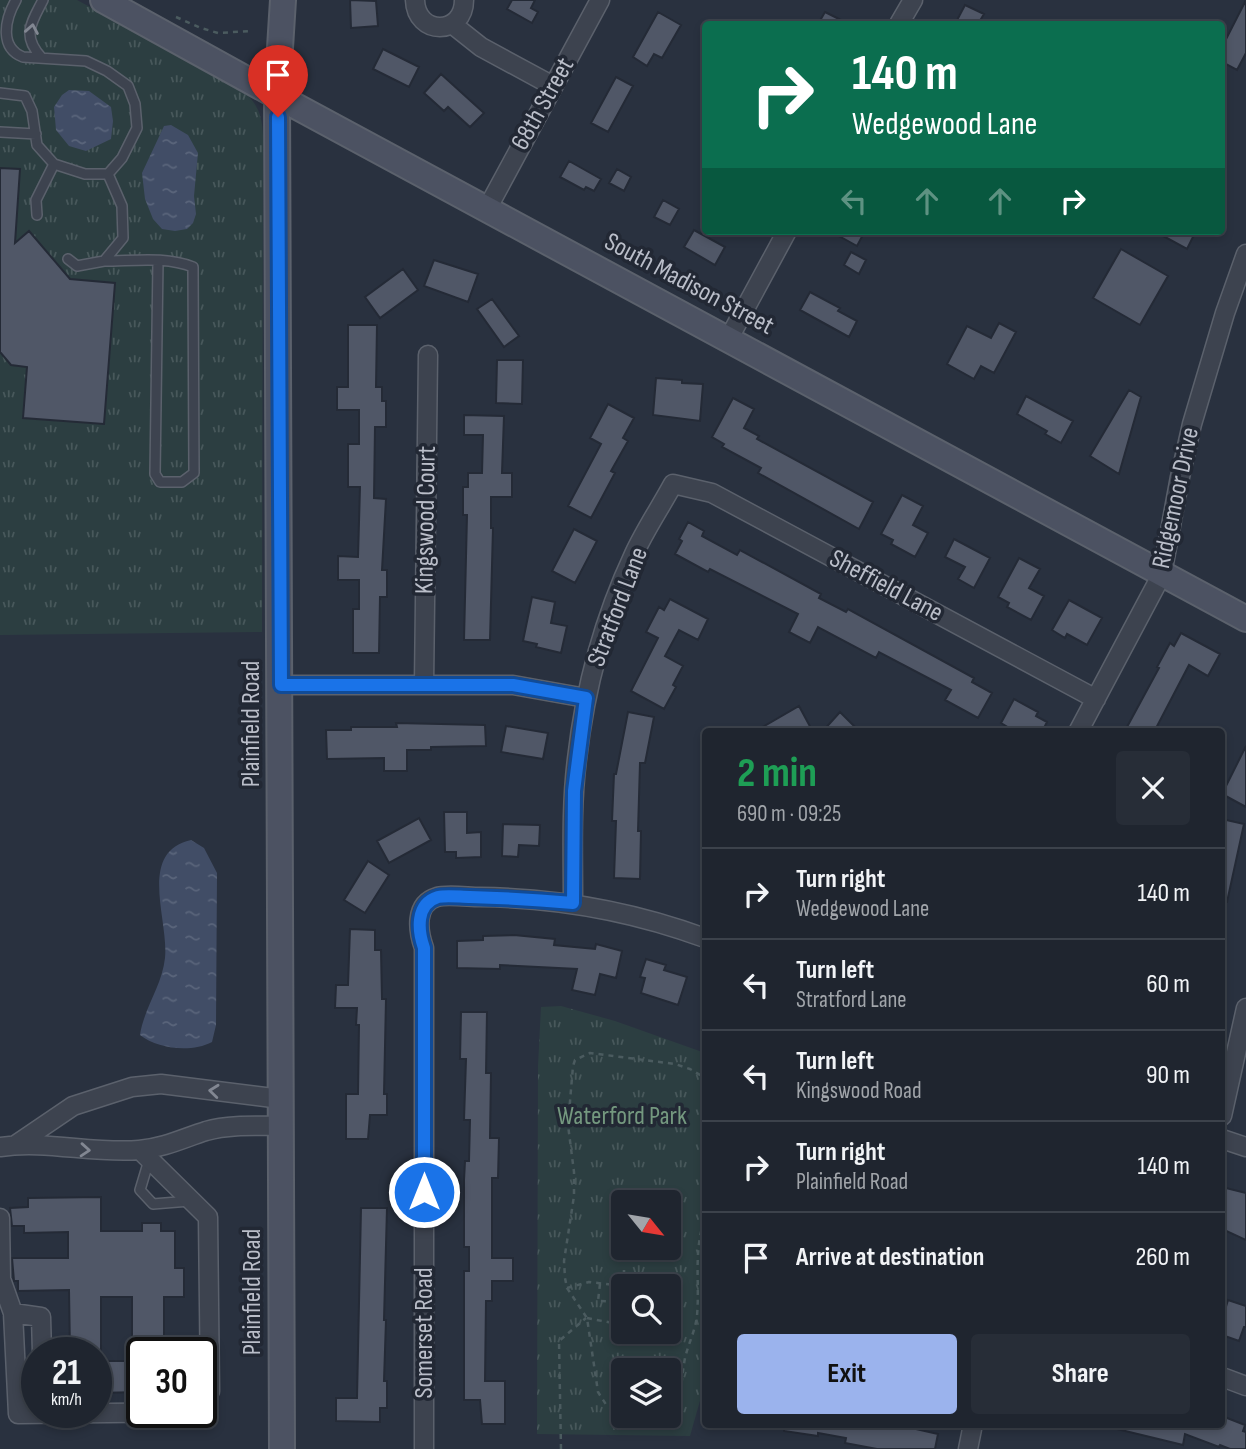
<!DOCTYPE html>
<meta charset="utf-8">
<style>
body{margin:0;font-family:"Sofia Sans Condensed",sans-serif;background:#272d37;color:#f1f3f6;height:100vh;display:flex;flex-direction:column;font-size:26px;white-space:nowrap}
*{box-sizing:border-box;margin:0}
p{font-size:23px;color:#a1a5aa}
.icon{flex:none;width:38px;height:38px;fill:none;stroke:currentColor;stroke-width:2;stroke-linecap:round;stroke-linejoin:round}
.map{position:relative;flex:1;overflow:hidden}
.side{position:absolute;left:702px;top:728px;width:523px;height:700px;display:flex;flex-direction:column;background:#1f252f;border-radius:7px;box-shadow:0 4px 10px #0003,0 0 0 2px #3c424b}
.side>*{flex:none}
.guide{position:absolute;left:702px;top:21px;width:523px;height:214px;border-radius:7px;box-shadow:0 4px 10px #0003,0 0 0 2px #3c424b;background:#0b6e4f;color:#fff;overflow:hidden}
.needle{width:46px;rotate:120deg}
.fabs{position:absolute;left:611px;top:1190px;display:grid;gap:14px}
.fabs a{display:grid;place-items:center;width:70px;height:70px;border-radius:7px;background:#1f252f;box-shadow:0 4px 10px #0003,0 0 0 2px #3c424b;font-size:35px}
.speed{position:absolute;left:21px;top:1337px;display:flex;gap:14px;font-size:35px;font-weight:700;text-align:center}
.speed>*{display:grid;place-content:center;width:91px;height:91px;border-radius:50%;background:#1f252f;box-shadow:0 4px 10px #0003,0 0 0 2px #3c424b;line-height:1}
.speed small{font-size:18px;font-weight:400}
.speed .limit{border:4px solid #111;border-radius:10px;background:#fff;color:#111}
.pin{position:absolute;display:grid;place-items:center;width:60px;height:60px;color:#fff;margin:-72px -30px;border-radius:50% 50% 50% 0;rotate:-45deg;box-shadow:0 0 7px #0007}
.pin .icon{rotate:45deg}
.me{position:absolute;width:77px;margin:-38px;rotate:0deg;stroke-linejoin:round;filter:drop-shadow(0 0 5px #0008)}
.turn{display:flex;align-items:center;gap:24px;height:147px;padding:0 35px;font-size:32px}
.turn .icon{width:91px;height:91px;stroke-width:2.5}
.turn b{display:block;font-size:49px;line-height:60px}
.lanes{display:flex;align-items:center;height:66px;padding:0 35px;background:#0003;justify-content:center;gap:35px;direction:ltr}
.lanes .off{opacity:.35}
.round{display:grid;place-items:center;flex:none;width:74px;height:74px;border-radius:7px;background:#272d37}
.head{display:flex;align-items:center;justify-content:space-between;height:119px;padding:0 35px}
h1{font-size:42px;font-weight:700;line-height:52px;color:#1e9e55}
.primary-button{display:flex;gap:14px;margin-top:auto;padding:14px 35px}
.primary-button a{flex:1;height:80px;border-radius:7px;background:#9bb3ed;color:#111;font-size:28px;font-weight:700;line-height:80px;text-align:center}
.primary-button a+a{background:#272d37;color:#f1f3f6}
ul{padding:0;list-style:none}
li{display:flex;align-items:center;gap:21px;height:91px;padding:0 35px;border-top:2px solid #3c424b}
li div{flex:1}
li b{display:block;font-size:26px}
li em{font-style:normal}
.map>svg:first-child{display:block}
.park{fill:url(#park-tufts);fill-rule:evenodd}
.water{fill:url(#water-ripples)}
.building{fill:#505767;stroke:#242a36;stroke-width:2}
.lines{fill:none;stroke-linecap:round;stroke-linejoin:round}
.lane-casing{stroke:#5b616c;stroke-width:12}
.street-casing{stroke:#5b616c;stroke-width:21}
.secondary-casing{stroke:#5b616c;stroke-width:28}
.path{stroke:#4b5b5f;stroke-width:2.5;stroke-dasharray:5 5;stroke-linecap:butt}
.lane{stroke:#3d434f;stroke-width:9}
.street{stroke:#3d434f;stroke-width:18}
.secondary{stroke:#4c5262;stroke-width:24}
.oneway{stroke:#828792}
.route-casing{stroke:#114b97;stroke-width:18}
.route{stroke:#1a73e8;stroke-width:12}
.labels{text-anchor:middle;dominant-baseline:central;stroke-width:7;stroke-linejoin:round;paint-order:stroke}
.street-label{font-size:26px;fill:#babec9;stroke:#222834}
.park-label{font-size:26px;fill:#74987f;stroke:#222834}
</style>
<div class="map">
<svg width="1246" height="1449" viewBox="0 0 1246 1449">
<defs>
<pattern id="park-tufts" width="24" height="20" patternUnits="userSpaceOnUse" patternTransform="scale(1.75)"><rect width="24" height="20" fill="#2c3e41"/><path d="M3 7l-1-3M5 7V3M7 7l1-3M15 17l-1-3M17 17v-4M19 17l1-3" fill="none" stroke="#48585b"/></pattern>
<pattern id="water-ripples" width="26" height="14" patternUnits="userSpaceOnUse" patternTransform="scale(1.75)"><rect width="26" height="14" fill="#414d66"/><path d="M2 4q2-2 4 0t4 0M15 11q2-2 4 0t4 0" fill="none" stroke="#5a657b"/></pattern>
</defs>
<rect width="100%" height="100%" fill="#29313f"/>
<path class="park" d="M0,0H77L236,86C256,100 262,112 263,136L262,632L0,635Z
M561,1006L615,1021L705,1053V1383L690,1436L537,1434L538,1066L541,1007ZM623,1202H668V1248H623ZM623,1286H668V1332H623ZM623,1370H668V1416H623Z"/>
<path class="water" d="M69,90L89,91L111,107L113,121L111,139L86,151L69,146L56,130L54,107L62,95Z
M171,125L188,135L198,153L194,196L196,214L193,223L187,229L175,231L162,229L153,219L145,199L142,173L164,126Z
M191,840L204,848L217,873L216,1025L212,1042C191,1053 158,1049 140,1035C144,1008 162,986 165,958C169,920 137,852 191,840Z"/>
<path class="building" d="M350,0L376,1L378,26L351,28Z
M512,0H535L531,8L538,12L532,23L507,9Z
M1246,0V53L1237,70L1222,62V47Z
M965,5L984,14L978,24H955Z
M658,12L681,25L662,58L654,54L647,66L633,57Z
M825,12L849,24H818Z
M383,49L419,67L409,87L373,69Z
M441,74L484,113L470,127L448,107L444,111L424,93Z
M616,77L633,86L608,132L591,123Z
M569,161L601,179L594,191L586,187L584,190L560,177Z
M0,168L20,169L15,243L29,231L70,279L115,283L104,424L23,418L27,367L11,365L0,352Z
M617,169L631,177L624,191L609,183Z
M663,200L679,209L670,225L654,217Z
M694,230L725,247L715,265L684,247Z
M830,231H865L857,246Z
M1154,231H1196L1187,249Z
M1121,249L1168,276L1140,325L1093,298Z
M851,252L866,260L859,274L844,265Z
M434,260L478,274L468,302L424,286Z
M403,269L418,290L380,318L365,297Z
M810,292L840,308L838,311L857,321L849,337L800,310Z
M492,299L519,336L504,347L477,309Z
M999,323L1016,332L994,373L981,366L974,379L947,364L967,326L991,338Z
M348,325H377L376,387H382V401H386V427H375L374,498L386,499L382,570H387V597H380L379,653H353V609H359V580H338V556L358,557L360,487H348V444H359V410H337V387H348Z
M497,360H523L522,404L496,403Z
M656,378L682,380V383L703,384L700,421L653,415Z
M1129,390L1141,397L1119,474L1090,456Z
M1026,396L1073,421L1061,443L1045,434L1047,431L1017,414Z
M733,398L754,409L744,428L759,436L757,439L873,502L859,529L758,473L761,468L722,447L724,444L712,437Z
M608,404L634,418L623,438L628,441L611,471L615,473L591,518L568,506L601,444L590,438Z
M464,415L504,416L502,473H512V497H491V528H493L490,640H464L467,515H463V487H468V473H482L483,435H464Z
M902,495L923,506L913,525L928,533L915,557L891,544L893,540L881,534Z
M688,522L704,531L702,536L737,555L740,550L821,594L819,598L846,612L848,609L974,678L972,682L992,693L978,718L945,700L951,690L879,652L876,658L818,627L810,643L789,632L798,614L710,569L708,572L675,554L682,541L679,539Z
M574,529L597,541L575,583L552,571Z
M954,539L990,558L974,588L958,579L965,567L945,557Z
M1019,558L1040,569L1029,588L1044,596L1031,620L1007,607L1009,603L998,597Z
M532,597L555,602L551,623L567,626L561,653L536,647L537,644L523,641Z
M670,599L708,619L698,640L679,630L665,656L683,666L673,685L676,687L664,709L631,691L658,638L646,632L659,607L664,610Z
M1069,600L1102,618L1087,645L1067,634L1065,638L1052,630Z
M1181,633L1220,654L1208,676L1189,665L1154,732H1135L1127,727L1159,668L1157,667L1170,643L1174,646Z
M1014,699L1038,712L1036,716L1047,722L1042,732H1016L1001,723Z
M799,706L813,732H754Z
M628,712L654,717L645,763H640L638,831H641L640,879L614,878L616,821H612L614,774H616Z
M840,712L860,732H822Z
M396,723L485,725L486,746L431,747V750H407V771H384V758L327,759L326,730H351V727H397Z
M506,726L548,733L543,759L501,752Z
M1246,746V807L1222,794Z
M444,812H467V833L481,832V857L456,858V852H445Z
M419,818L431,840L389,863L377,841Z
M1222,819L1244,824L1227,902H1222Z
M503,824L540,825L539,846L519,845L518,857L502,856Z
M368,861L389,875L365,913L344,900Z
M350,929L375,930V950H381L382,999H386L384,1094H387V1115H370L368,1139H346V1094H358L359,1025H356L357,1008H335L336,985H348Z
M514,935L555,939L554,945L595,949L596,944L622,951L616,978L600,974L595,995L572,990L577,969L500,965V969L457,968V941L483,940V936Z
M646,959L666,965L664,970L687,977L678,1005L641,993L645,978L640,977Z
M461,1012H487L486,1073H491L490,1138H499L498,1178H492V1258H513V1281H492V1301H486L485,1381H505V1424H482L480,1400H464V1271H469V1247H464V1180L465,1161H469L470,1120H464L466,1059H460Z
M1222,1187L1246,1193V1240L1222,1229Z
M101,1197V1231H142V1223H161V1231H175V1268H184V1297H164V1353H132V1297H101V1353H70L69,1290L18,1291V1281H14L12,1258H68V1232L24,1233V1226H12L10,1208L28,1207V1198Z
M361,1208H387L384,1320H386L384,1381H387V1408H380V1422L336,1421V1398H357Z
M1228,1300L1246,1306V1327H1244L1239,1341L1222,1335V1320Z
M96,1361H142V1392L96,1393Z
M1222,1416L1245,1425L1243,1431L1246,1432V1449H1230L1220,1445L1219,1447L1185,1434L1183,1445L1117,1429L1118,1424H1188L1201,1428L1202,1424H1222Z
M784,1424H894L938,1434L935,1449H877L845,1443L846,1438L818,1433V1436L784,1431Z"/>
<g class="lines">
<g class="lane-casing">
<path id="lane" d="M41,57C21,35 32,22 43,0
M0,93L25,96L32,111L37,145L54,164L85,174H108L122,158L137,128L135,104L128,86L107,71L86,61L23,57C0,48 4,21 16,0
M0,132L36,134
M37,215L36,200L54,164
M68,259L77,266L104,261L123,238L122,206L108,174
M104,261C133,261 166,256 193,267L194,473L182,482H160L155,474L158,261
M149,1160L140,1190L153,1204L190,1201"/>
</g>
<g class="street-casing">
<path id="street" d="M415,0C416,36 464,36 464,0
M452,24L481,47L553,86
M899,24L913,0
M487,209L600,0
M728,340L787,231
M281,685H513L586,698
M424,685L428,355
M1078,732L1162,574L1180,477L1192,424L1225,313L1246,254
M573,903C573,855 571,806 577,759C585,688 604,618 634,554C645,530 660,508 673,484L712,493L1096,699
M1222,1116L1246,1008
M1222,1139L1246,1147
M17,1144L73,1106L132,1087L161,1084L281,1099
M0,1147C46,1140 93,1154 139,1150C164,1148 184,1138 206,1131C230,1124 257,1126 281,1126
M140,1150L208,1217L210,1391L201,1406
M0,1218L1,1279L13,1313L18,1414L198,1412
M13,1313L41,1317L42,1353
M1222,1377L1246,1386
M424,1449V948C418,931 414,904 437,897C446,894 469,897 480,897C558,898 632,911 705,938
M968,1449L973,1424"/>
</g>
<g class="secondary-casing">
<path id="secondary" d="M103,0L277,96L1246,619
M282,1449L277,96L283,0"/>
</g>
<path class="path" d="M176,17L201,28L218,33L251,31
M600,1284L598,1301L623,1302
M624,1285V1268
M567,1288L589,1282L624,1286
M587,1318L623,1325
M668,1409C683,1397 681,1381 684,1364C686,1348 695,1333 697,1316C700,1281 693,1252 705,1218
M623,1413L607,1406L598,1392L587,1318L567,1288L565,1278L564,1261L574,1196V1172L568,1125L573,1066L575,1060L590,1053L675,1064L690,1069L705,1078
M561,1449L559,1341L586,1318"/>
<use href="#lane" class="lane"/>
<use href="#street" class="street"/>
<use href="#secondary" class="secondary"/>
</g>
<defs><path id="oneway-chevron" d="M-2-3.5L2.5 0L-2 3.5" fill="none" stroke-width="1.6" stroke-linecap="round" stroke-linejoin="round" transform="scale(1.75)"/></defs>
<g class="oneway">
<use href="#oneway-chevron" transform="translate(32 29) rotate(-80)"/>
<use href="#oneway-chevron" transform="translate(214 1091) rotate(-174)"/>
<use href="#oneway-chevron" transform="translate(85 1150) rotate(4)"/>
</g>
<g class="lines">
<g class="route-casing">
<path id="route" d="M278,117L281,685H513L586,698L574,791L573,903C539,900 505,898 470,897C461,897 447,895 438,897C415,904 418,931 424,948V1192"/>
</g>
<use href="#route" class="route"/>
</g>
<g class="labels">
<g class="street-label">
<text transform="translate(543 104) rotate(-61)">68th Street</text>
<text transform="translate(689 284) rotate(28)">South Madison Street</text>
<text transform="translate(1176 498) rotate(-78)">Ridgemoor Drive</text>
<text transform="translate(426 520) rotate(-89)">Kingswood Court</text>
<text transform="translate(886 586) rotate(28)">Sheffield Lane</text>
<text transform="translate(618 607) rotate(-69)">Stratford Lane</text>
<text transform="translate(251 724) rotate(-90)">Plainfield Road</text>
<text transform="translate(252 1292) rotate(-90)">Plainfield Road</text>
<text transform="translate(424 1333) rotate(-90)">Somerset Road</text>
</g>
<g class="park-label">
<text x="622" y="1116">Waterford Park</text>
</g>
</g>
</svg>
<div class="fabs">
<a><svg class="needle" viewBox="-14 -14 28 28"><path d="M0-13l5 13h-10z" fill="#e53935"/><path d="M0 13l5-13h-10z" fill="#a1a5aa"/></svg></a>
<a><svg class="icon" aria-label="search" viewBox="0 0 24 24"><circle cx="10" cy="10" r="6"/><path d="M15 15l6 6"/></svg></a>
<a><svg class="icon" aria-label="layers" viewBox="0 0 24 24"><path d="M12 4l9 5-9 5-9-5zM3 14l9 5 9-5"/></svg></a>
</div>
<div class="speed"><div>21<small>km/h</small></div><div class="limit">30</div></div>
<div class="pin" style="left:278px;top:117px;background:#d93025"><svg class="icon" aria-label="arrive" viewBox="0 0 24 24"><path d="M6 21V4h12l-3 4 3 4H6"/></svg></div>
<svg class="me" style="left:424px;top:1192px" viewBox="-20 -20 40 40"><circle r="17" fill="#1a73e8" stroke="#fff" stroke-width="3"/><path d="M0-11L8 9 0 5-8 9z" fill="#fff"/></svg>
<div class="guide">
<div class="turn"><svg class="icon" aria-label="right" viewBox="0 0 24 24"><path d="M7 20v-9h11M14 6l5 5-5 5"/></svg><div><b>140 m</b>Wedgewood Lane</div></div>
<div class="lanes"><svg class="icon off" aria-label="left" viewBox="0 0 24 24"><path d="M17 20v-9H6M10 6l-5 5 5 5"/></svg><svg class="icon off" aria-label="ahead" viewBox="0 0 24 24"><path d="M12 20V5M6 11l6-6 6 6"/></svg><svg class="icon off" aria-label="ahead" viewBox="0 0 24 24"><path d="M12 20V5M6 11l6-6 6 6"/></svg><svg class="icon" aria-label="right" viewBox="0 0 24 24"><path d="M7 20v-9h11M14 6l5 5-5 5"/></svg></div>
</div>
<section class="side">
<div class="head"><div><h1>2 min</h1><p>690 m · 09:25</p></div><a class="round"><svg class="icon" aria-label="close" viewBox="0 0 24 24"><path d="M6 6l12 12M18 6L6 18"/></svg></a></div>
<ul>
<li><svg class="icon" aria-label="right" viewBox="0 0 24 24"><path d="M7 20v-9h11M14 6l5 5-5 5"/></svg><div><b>Turn right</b><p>Wedgewood Lane</p></div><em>140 m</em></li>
<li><svg class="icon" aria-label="left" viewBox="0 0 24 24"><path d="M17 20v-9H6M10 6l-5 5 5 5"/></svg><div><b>Turn left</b><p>Stratford Lane</p></div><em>60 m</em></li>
<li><svg class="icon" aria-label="left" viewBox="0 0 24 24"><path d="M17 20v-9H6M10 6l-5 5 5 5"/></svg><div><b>Turn left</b><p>Kingswood Road</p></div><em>90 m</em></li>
<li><svg class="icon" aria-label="right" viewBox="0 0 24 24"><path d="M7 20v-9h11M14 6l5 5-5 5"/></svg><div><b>Turn right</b><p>Plainfield Road</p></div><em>140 m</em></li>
<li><svg class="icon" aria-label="arrive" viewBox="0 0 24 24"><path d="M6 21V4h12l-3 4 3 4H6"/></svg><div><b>Arrive at destination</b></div><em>260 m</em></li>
</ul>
<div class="primary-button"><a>Exit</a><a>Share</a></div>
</section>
</div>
